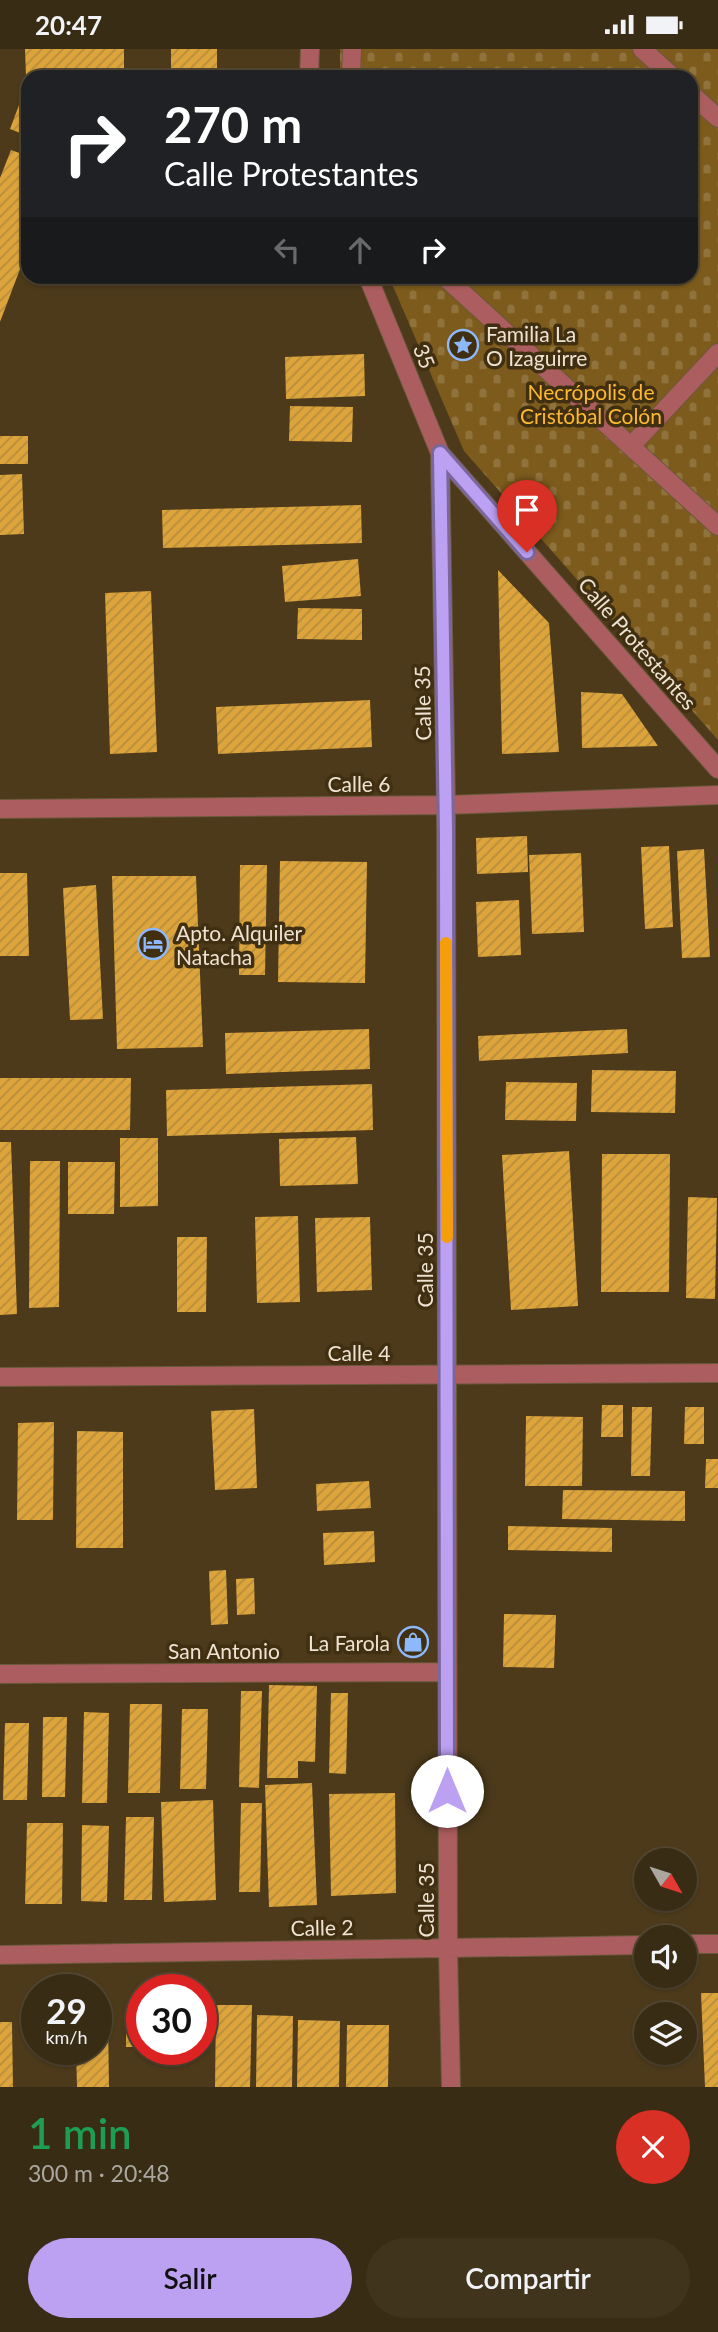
<!DOCTYPE html>
<html lang="es">
<meta charset="utf-8">
<style>
body{margin:0;font-family:Lato,sans-serif;background:#40341d;color:#f1f3f6;height:100vh;display:flex;flex-direction:column;font-size:26px;white-space:nowrap}
*{box-sizing:border-box;margin:0}
p{font-size:23px;color:#aba7a0}
.icon{flex:none;width:38px;height:38px;fill:none;stroke:currentColor;stroke-width:2;stroke-linecap:round;stroke-linejoin:round}
.map{position:relative;height:2038px;overflow:hidden}
.panel{display:flex;flex-direction:column;background:#392c14;flex:1}
.panel>*{flex:none}
.top-card{position:absolute;left:21px;top:21px;width:677px;height:214px;border-radius:21px;box-shadow:0 2px 5px #0004,0 0 0 2px #534834;background:#202124;color:#fff;overflow:hidden}
.needle{width:46px;rotate:129deg}
.fabs{position:absolute;left:634px;top:1799px;display:grid;gap:14px}
.fabs a{display:grid;place-items:center;width:63px;height:63px;border-radius:50%;background:#392c14;box-shadow:0 2px 5px #0004,0 0 0 2px #534834;font-size:35px}
.speed{position:absolute;left:21px;top:1925px;display:flex;gap:14px;font-size:35px;font-weight:700;text-align:center}
.speed>*{display:grid;place-content:center;width:91px;height:91px;border-radius:50%;background:#392c14;box-shadow:0 2px 5px #0004,0 0 0 2px #534834;line-height:1}
.speed small{font-size:18px;font-weight:400}
.speed .limit{border:10px solid #d22;background:#fff;color:#111}
.pin{position:absolute;display:grid;place-items:center;width:60px;height:60px;color:#fff;margin:-72px -30px;border-radius:50% 50% 50% 0;rotate:-45deg;box-shadow:0 0 7px #0007}
.pin .icon{rotate:45deg}
.me{position:absolute;width:77px;margin:-38px;rotate:0deg;stroke-linejoin:round;filter:drop-shadow(0 0 5px #0008)}
.turn{display:flex;align-items:center;gap:24px;height:147px;padding:0 28px;font-size:32px}
.turn .icon{width:91px;height:91px;stroke-width:2.5}
.turn b{display:block;font-size:49px;line-height:60px}
.lanes{display:flex;align-items:center;height:66px;padding:0 28px;background:#0003;justify-content:center;gap:35px;direction:ltr}
.lanes .off{opacity:.35}
.round{display:grid;place-items:center;flex:none;width:74px;height:74px;border-radius:37px;background:#40341d}
.headline{display:flex;align-items:center;justify-content:space-between;height:119px;padding:0 28px}
h1{font-size:42px;font-weight:600;line-height:52px;color:#1e9e55}
.primary-button{display:flex;gap:14px;margin-top:auto;padding:14px 28px}
.primary-button a{flex:1;height:80px;border-radius:42px;background:#bca0f2;color:#111;font-size:28px;font-weight:600;line-height:80px;text-align:center}
.primary-button a+a{background:#40341d;color:#f1f3f6}
.status{display:flex;justify-content:space-between;align-items:center;height:49px;padding:0 35px;background:#392c14;direction:ltr}
.status svg{height:19px;fill:currentColor}
.map>svg:first-child{display:block}
.cemetery{fill:url(#cemetery-stones)}
.building{fill:url(#building-hatch)}
.lines{fill:none;stroke-linecap:round;stroke-linejoin:round}
.minor-casing{stroke:#69583c;stroke-width:20}
.minor{stroke:#ac5d5f;stroke-width:18}
.route-casing{stroke:#7a689d;stroke-width:18}
.route{stroke:#bca0f2;stroke-width:12}
.slow{stroke:#f59e0b;stroke-width:12}
.labels{text-anchor:middle;dominant-baseline:central;stroke-width:7;stroke-linejoin:round;paint-order:stroke}
.poi-label{font-size:21px;fill:#eee3d2;stroke:#412f11;text-anchor:start}
.street-label{font-size:21px;fill:#eee3d2;stroke:#412f11}
.park-label{font-size:21px;fill:#fdb932;stroke:#412f11}
</style>
<div class="status"><b>20:47</b><svg viewBox="0 0 49 12"><path d="M0 12V9h3v3zM5 12V6h3v6zM10 12V3h3v9zM15 12V0h3v12zM26 1h20v11H26zM47 4h2v5h-2z"/></svg></div>
<div class="map">
<svg width="718" height="2038" viewBox="0 0 718 2038">
<defs>
<pattern id="cemetery-stones" width="16" height="16" patternUnits="userSpaceOnUse" patternTransform="scale(1.75)"><rect width="16" height="16" fill="#7c5b1c"/><path d="M2 7V4a2 2 0 0 1 4 0v3zM10 15v-3a2 2 0 0 1 4 0v3z" fill="#8f723c"/></pattern>
<pattern id="building-hatch" width="6" height="6" patternUnits="userSpaceOnUse" patternTransform="scale(1.75)"><rect width="6" height="6" fill="#dca43b"/><path d="M-1 1l2-2M0 6l6-6M5 7l2-2" fill="none" stroke="#b78c3c"/></pattern>
</defs>
<rect width="100%" height="100%" fill="#4c3a1b"/>
<path class="cemetery" d="M340,0H718V691L464,402L389,228H691V28H340Z"/>
<path class="building" d="M25,0H124V28H26Z
M171,0H217V28H171Z
M28,32V87L10,80Z
M11,101L28,107V199L0,273V129Z
M364,305L365,347L286,350L285,308Z
M290,357L353,358L352,393L289,392Z
M0,387H28V415H0Z
M22,425L24,485L0,486V426Z
M361,456L362,494L163,499L162,461Z
M358,510L361,547L285,553L282,517Z
M498,521L549,574L559,703L502,705Z
M151,542L157,703L110,705L105,544Z
M298,559L362,560V591L297,590Z
M581,643L622,645L658,697L582,699Z
M370,651L372,698L218,705L216,658Z
M527,787L528,823L477,825L476,789Z
M669,797L673,878L645,880L641,798Z
M704,800L710,908L682,909L677,802Z
M581,804L584,883L532,885L529,806Z
M280,812L367,813L365,934L278,933Z
M240,816H267L265,926H239Z
M0,824H27L29,907H0Z
M112,827H196L203,998L117,1000Z
M96,836L103,970L70,971L63,839Z
M519,851L521,906L478,908L476,853Z
M369,980L370,1020L226,1025L225,984Z
M627,980L628,1004L479,1012L478,987Z
M592,1021L676,1022L675,1064L591,1063Z
M0,1029H131L130,1081H0Z
M506,1033L577,1034L576,1072L505,1071Z
M372,1035L373,1081L167,1087L166,1041Z
M356,1088L358,1135L280,1137L279,1090Z
M120,1089H158V1157L120,1158Z
M0,1093H11L17,1265L0,1266Z
M569,1102L578,1257L511,1261L502,1106Z
M602,1105H670L669,1243H601Z
M30,1112H60L59,1258L29,1259Z
M68,1113H115L114,1165H68Z
M688,1148L717,1149L715,1250L686,1249Z
M298,1167L300,1253L257,1254L255,1168Z
M370,1168L372,1241L317,1243L315,1169Z
M177,1188H207L206,1263H177Z
M602,1356H623V1388H601Z
M632,1358H652L650,1427H631Z
M685,1358H704V1395H684Z
M254,1360L257,1439L215,1441L211,1362Z
M526,1367L583,1368L582,1437H525Z
M54,1373L53,1471H17L18,1374Z
M77,1382L123,1383V1499H76Z
M706,1410H718V1439H705Z
M369,1432L371,1459L317,1462L316,1435Z
M563,1441L685,1442V1472L562,1470Z
M508,1477L612,1479V1503L508,1501Z
M374,1482L375,1513L324,1516L323,1484Z
M226,1521L228,1575L211,1576L209,1522Z
M254,1529L255,1565L237,1566L236,1530Z
M504,1565L556,1566L554,1619L503,1618Z
M269,1636L317,1637L315,1713L298,1712V1729H267Z
M241,1642H262L259,1739L239,1738Z
M331,1644H348L346,1725L329,1724Z
M130,1655H162L160,1744H128Z
M182,1660H208L206,1740H180Z
M84,1663L109,1664L107,1754H82Z
M43,1668H67L65,1748H42Z
M5,1674H29L27,1751H3Z
M312,1734L317,1856L269,1858L265,1736Z
M395,1744L396,1844L331,1847L329,1745Z
M213,1751L216,1851L164,1853L161,1753Z
M241,1754H262L260,1843H239Z
M126,1768H154L152,1851H124Z
M27,1774H63L62,1855H25Z
M82,1776L109,1777L107,1853L81,1852Z
M701,1944H718V2038H705Z
M216,1956H252L250,2038H215Z
M257,1966L293,1967L292,2038H256Z
M96,1970H108L109,2038H77L76,2000H96Z
M126,1970H142V1998H126Z
M298,1971L340,1972L339,2038H297Z
M0,1973H12L13,2038H0Z
M347,1976H389L388,2038H346Z"/>
<g class="lines">
<g class="minor-casing">
<path id="minor" d="M642,0L673,28
M309,28L310,0
M351,28L352,0
M691,45L718,69
M368,228L440,404L718,720
M445,228L718,477
M631,397L718,304
M440,404L446,756L448,1898L451,2038
M0,760L446,756L718,746
M0,1328L718,1324
M0,1625L447,1623
M684,1895H718
M0,1906L646,1896"/>
</g>
<use href="#minor" class="minor"/>
</g>
<g class="lines">
<g class="route-casing">
<path id="route" d="M447,1742L446,783L440,404L527,503"/>
</g>
<use href="#route" class="route"/>
<path class="slow" d="M446,894L447,1188"/>
</g>
<defs>
<g id="sight-ring" transform="scale(1.575)"><circle r="9.5" fill="#412f11" stroke="#8db9fc" stroke-width="1.5"/><path d="M0-6L1.8-2.2L6-1.7L2.9 1.2L3.7 5.4L0 3.3L-3.7 5.4L-2.9 1.2L-6-1.7L-1.8-2.2Z" fill="#8db9fc"/></g>
<g id="hotel-ring" transform="scale(1.575)"><circle r="9.5" fill="#412f11" stroke="#8db9fc" stroke-width="1.5"/><path d="M-6-4.5h1.5V1H6V5H4.5V3h-9V5H-6ZM-4 0a1.8 1.8 0 1 1 3.6 0ZM.5 0V-2.5h3Q6-2.5 6 0Z" fill="#8db9fc"/></g>
<g id="shop-ring" transform="scale(1.575)"><circle r="9.5" fill="#412f11" stroke="#8db9fc" stroke-width="1.5"/><path d="M-5-2.5h2.3a2.7 3.5 0 0 1 5.4 0H5L5.5 6h-11ZM-1.5-2.5h3a1.5 2.3 0 0 0-3 0Z" fill="#8db9fc"/></g>
</defs>
<g fill-rule="evenodd">
<use href="#sight-ring" x="463" y="296"/>
<use href="#hotel-ring" x="153" y="895"/>
<use href="#shop-ring" x="413" y="1593"/>
</g>
<g class="labels">
<g class="poi-label">
<text x="486" y="284">Familia La<tspan x="486" dy="24">O Izaguirre</tspan></text>
<text x="176" y="883">Apto. Alquiler<tspan x="176" dy="24">Natacha</tspan></text>
<text x="390" y="1593" text-anchor="end">La Farola</text>
</g>
<g class="street-label">
<text transform="translate(425 307) rotate(68)">35</text>
<text transform="translate(638 594) rotate(49)">Calle Protestantes</text>
<text transform="translate(422 654) rotate(-91)">Calle 35</text>
<text x="359" y="734">Calle 6</text>
<text transform="translate(424 1221) rotate(-90)">Calle 35</text>
<text x="359" y="1303">Calle 4</text>
<text x="224" y="1601">San Antonio</text>
<text transform="translate(425 1851) rotate(-90)">Calle 35</text>
<text transform="translate(322 1878) rotate(-1)">Calle 2</text>
</g>
<g class="park-label">
<text x="591" y="342">Necrópolis de<tspan x="591" dy="24">Cristóbal Colón</tspan></text>
</g>
</g>
</svg>
<div class="fabs">
<a><svg class="needle" viewBox="-14 -14 28 28"><path d="M0-13l5 13h-10z" fill="#e53935"/><path d="M0 13l5-13h-10z" fill="#aba7a0"/></svg></a>
<a><svg class="icon" aria-label="sound" viewBox="0 0 24 24"><path d="M4 9h4l5-4v14l-5-4H4zM17 9q2 3 0 6"/></svg></a>
<a><svg class="icon" aria-label="layers" viewBox="0 0 24 24"><path d="M12 4l9 5-9 5-9-5zM3 14l9 5 9-5"/></svg></a>
</div>
<div class="speed"><div>29<small>km/h</small></div><div class="limit">30</div></div>
<div class="pin" style="left:527px;top:503px;background:#d93025"><svg class="icon" aria-label="arrive" viewBox="0 0 24 24"><path d="M6 21V4h12l-3 4 3 4H6"/></svg></div>
<svg class="me" style="left:447px;top:1742px" viewBox="-20 -20 40 40"><circle r="19" fill="#fff"/><path d="M0-13L10 11 0 6-10 11z" fill="#bca0f2"/></svg>
<div class="top-card">
<div class="turn"><svg class="icon" aria-label="right" viewBox="0 0 24 24"><path d="M7 20v-9h11M14 6l5 5-5 5"/></svg><div><b>270 m</b>Calle Protestantes</div></div>
<div class="lanes"><svg class="icon off" aria-label="left" viewBox="0 0 24 24"><path d="M17 20v-9H6M10 6l-5 5 5 5"/></svg><svg class="icon off" aria-label="ahead" viewBox="0 0 24 24"><path d="M12 20V5M6 11l6-6 6 6"/></svg><svg class="icon" aria-label="right" viewBox="0 0 24 24"><path d="M7 20v-9h11M14 6l5 5-5 5"/></svg></div>
</div>
</div>
<section class="panel">
<div class="headline"><div><h1>1 min</h1><p>300 m · 20:48</p></div><a class="round" style="background:#d93025;color:#fff"><svg class="icon" aria-label="close" viewBox="0 0 24 24"><path d="M6 6l12 12M18 6L6 18"/></svg></a></div>
<div class="primary-button"><a>Salir</a><a>Compartir</a></div>
</section>
